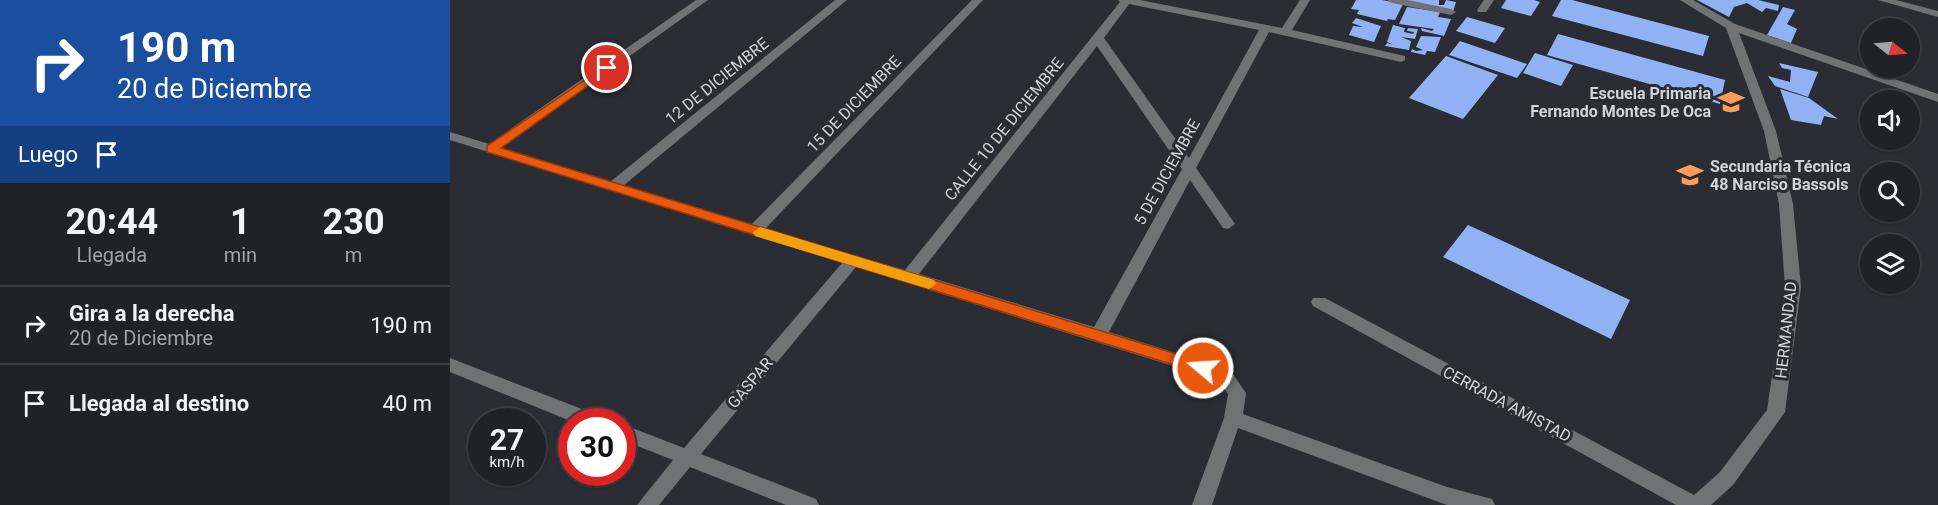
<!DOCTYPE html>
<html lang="es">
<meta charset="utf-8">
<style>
body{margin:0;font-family:Roboto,sans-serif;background:#282a2f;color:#f1f3f6;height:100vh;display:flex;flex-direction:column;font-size:22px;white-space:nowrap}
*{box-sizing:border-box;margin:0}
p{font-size:20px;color:#a2a4a7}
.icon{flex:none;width:33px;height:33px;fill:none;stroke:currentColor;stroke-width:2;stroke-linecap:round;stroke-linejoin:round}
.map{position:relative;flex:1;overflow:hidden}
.sheet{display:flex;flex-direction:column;background:#202227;width:450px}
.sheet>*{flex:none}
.guide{background:#1a4fa0;color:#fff;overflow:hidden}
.needle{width:39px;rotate:107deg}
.fabs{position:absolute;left:1410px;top:18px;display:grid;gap:12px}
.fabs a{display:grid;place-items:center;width:60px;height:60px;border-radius:50%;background:#202227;box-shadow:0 2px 4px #0004,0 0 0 2px #3d3f44;font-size:30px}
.speed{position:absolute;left:18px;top:408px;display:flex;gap:12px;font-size:30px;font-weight:700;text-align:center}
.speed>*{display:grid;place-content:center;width:78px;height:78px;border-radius:50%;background:#202227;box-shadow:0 2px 4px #0004,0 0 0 2px #3d3f44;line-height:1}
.speed small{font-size:15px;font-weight:400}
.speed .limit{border:9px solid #d22;background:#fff;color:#111}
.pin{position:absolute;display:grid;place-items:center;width:51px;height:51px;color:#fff;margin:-26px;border:3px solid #fff;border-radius:50%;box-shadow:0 2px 6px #0007}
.me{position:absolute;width:66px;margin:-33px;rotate:288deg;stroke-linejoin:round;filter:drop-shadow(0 0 4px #0008)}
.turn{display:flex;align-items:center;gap:21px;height:126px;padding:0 18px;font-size:27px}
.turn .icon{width:78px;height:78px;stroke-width:2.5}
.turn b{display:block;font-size:42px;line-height:51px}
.then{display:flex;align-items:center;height:57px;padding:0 18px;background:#0003;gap:12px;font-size:22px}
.eta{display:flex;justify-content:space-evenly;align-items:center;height:102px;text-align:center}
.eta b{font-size:36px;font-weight:700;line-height:42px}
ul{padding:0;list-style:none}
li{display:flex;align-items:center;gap:18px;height:78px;padding:0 18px;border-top:2px solid #3d3f44}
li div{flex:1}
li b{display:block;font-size:22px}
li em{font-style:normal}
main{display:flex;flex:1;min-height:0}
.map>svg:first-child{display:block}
.building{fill:#90b2f4}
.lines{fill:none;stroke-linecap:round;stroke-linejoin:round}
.minor{fill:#707276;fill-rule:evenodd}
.route{fill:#ea580c;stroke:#983908;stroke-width:1.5}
.slow{fill:#f59e0b}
.labels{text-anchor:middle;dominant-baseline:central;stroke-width:6;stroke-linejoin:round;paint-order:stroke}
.street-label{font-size:16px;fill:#d2d4d9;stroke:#2a2e34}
.poi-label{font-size:16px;font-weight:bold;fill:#d2d4d9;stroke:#2a2e34;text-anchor:end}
</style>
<main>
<section class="sheet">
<div class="guide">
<div class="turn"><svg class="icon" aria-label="right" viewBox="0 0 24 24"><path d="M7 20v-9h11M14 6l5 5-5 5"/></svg><div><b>190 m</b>20 de Diciembre</div></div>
<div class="then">Luego<svg class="icon" aria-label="arrive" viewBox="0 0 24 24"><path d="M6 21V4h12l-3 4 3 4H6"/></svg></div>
</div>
<div class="eta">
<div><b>20:44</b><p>Llegada</p></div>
<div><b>1</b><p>min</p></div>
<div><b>230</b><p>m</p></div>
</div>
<ul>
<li><svg class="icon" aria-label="right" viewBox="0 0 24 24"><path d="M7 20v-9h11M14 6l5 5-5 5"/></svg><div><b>Gira a la derecha</b><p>20 de Diciembre</p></div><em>190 m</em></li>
<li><svg class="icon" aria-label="arrive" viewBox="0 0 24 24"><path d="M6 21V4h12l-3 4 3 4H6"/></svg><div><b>Llegada al destino</b></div><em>40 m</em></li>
</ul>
</section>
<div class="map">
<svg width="1488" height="505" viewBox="0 0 1488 505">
<rect width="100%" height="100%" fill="#2a2e34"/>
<path class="building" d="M906,0H932L953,4L945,20L938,19L937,21L907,14L909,10L901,9Z
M953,0H989V5H994L996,0L1006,2L1003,12Z
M1056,0H1084L1090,2L1081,16L1051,8Z
M1111,0H1122L1259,36L1253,56L1102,16Z
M1247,0H1308L1329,5L1328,11L1316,8L1312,12L1297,3L1284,7L1279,17Z
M957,7L990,12L988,17L1001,19L994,36L972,31L971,28L982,31L984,29L949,24Z
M1333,7L1345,10L1337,24L1347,29L1341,43L1317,35Z
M1017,17L1055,28L1045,43L1006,31Z
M906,18L931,26L924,42L899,35L903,26L913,27L902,23Z
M943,25L955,28L954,32L963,34L964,32L957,31L958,28L968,29L965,39L951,37L961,41L959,50L935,46L937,43L944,45L937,42Z
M1108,34L1275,80L1270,104L1097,55Z
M971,36L991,37L985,52L977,51L975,55L961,52L962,49L966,51L973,50L966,47Z
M1010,41L1077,64L1067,78L999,55Z
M1085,53L1123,65L1111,86L1073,73Z
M996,56L1048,75L1013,119L959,98Z
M1329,63L1368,72L1358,97L1325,86L1318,76L1340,82L1341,70L1332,68Z
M1330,89L1359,98L1388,119L1374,116L1371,125L1341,120Z
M1018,225L1180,300L1161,339L993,257Z"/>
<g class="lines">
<path class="minor" d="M246,0H258L51,148L160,182L385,0H397L173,186L301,225L522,0H533L315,229L455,270L670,2L668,0H690L832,28L850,0H860L842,30L955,56V60L951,62L819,32L746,168L785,224L778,229L773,228L740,180L659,332L780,370L796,393L793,414L997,487L1042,499L1045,505H997L788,428L762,505H742L774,418L778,394L768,380L406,267L251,454L366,499L369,505H336L240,467L209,505H187L223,460L172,440V424L234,448L392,263L0,140V132L39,144ZM679,4L809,30L739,158L654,38ZM647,46L732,169L644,327L469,274Z
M937,0H958L1001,9L1006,12L1001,15L942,3Z
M1034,0H1044L1036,12H1028L1027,10Z
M1230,0H1243L1285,24L1488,94V102L1289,33L1326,131L1343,204L1351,287L1335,412L1283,485L1261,505H1226L863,306L861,302L863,298H875L1244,495L1269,473L1317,410L1335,287L1329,204L1314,131L1276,28Z
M1428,0H1446L1488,11V17Z
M0,358L150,416L153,422H123L0,372Z"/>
</g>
<path class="route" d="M157,65L160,66V70L51,148L753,362L759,364L761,368L759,373L753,374L37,152V146Z"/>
<path class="slow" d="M310,227L484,280L486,284L479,289L305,236L303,232Z"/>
<defs>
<g id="school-bare" transform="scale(2.07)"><path d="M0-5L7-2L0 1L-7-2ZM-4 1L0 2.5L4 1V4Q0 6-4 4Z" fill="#fe9b59" stroke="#2a2e34" stroke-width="2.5" paint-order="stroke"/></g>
</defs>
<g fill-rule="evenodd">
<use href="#school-bare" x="1281" y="102"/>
<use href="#school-bare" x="1240" y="175"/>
</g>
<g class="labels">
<g class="street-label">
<text transform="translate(267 81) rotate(-39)">12 DE DICIEMBRE</text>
<text transform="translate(404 104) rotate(-46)">15 DE DICIEMBRE</text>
<text transform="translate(554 129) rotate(-51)">CALLE 10 DE DICIEMBRE</text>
<text transform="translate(717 172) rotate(-61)">5 DE DICIEMBRE</text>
<text transform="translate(1336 330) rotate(-84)">HERMANDAD</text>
<text transform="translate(300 383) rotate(-50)">GASPAR</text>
<text transform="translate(1057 404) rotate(28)">CERRADA AMISTAD</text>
</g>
<g class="poi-label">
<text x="1261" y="93">Escuela Primaria<tspan x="1261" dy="18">Fernando Montes De Oca</tspan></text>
<text x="1260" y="166" text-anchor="start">Secundaria Técnica<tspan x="1260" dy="18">48 Narciso Bassols</tspan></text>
</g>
</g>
</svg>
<div class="fabs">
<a><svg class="needle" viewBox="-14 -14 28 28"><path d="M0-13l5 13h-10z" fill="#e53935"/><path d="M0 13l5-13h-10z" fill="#a2a4a7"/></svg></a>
<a><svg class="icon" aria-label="sound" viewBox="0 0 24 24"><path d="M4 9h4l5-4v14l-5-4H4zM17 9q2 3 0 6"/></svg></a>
<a><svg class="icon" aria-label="search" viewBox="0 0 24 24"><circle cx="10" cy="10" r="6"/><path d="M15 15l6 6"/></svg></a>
<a><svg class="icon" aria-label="layers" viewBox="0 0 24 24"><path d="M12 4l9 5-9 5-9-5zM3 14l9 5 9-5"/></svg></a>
</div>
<div class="speed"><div>27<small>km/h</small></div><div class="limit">30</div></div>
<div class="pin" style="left:157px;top:68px;background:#d93025"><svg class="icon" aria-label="arrive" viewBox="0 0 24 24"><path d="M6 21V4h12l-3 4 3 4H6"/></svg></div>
<svg class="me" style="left:753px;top:368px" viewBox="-20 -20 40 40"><circle r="17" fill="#ea580c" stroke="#fff" stroke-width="3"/><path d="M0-11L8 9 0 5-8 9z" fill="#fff"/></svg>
</div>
</main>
